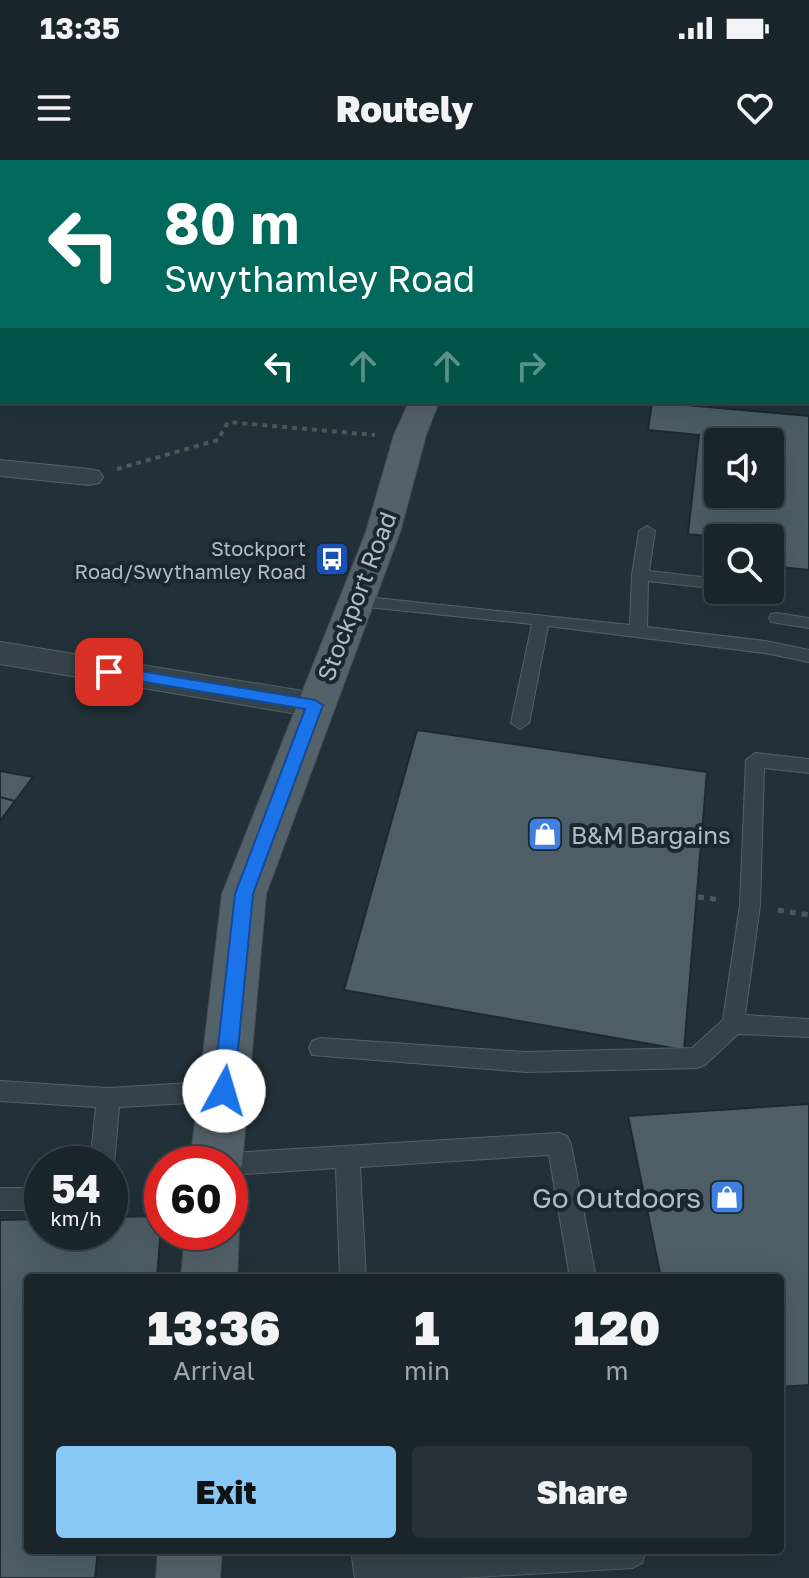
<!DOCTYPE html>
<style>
body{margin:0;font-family:"Golos Text",sans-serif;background:#273137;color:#f1f3f6;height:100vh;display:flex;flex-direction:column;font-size:30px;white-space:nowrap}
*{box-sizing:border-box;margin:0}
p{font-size:26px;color:#9fa5a9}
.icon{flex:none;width:44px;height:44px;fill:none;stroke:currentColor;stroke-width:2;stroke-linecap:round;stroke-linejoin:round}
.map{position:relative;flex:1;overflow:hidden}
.panel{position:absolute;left:24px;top:1114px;width:760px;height:280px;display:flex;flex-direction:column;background:#1a252b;border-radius:8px;box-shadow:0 8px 32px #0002,0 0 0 2px #384247}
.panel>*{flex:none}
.banner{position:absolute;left:0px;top:0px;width:810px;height:244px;box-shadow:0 8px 32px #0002,0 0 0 2px #384247;background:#00695c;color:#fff;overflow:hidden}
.controls{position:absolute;left:704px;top:268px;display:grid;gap:16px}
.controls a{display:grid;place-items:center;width:80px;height:80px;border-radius:8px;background:#1a252b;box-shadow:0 8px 32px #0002,0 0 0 2px #384247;font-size:40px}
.speed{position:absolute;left:24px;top:986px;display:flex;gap:16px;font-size:40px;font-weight:700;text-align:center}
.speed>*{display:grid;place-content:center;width:104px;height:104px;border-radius:50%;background:#1a252b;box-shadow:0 8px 32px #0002,0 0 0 2px #384247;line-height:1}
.speed small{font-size:20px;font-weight:400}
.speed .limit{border:12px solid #d22;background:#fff;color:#111}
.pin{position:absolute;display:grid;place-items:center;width:68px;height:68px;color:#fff;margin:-34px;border-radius:16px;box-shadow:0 4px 12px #0006}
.me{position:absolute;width:88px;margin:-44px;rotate:6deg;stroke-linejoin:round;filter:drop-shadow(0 0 6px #0008)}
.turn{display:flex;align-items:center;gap:28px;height:168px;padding:0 32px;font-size:36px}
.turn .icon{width:104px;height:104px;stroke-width:2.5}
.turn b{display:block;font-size:56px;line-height:68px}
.lanes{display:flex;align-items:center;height:76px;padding:0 32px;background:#0003;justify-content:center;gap:40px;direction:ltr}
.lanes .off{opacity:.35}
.eta{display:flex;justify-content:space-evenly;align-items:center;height:136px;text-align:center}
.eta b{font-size:48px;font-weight:800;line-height:56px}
.cta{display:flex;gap:16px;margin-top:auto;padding:16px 32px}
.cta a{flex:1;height:92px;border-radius:8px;background:#87c9f4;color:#111;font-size:32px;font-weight:800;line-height:92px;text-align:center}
.cta a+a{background:#273137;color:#f1f3f6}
.status{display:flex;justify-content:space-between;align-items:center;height:56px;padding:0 40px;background:#1a252b;direction:ltr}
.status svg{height:22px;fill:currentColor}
header{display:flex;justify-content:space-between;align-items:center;height:104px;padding:0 32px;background:#1a252b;font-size:36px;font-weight:800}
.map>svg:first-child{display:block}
.building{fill:#4d5e67;stroke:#1d2930;stroke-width:2;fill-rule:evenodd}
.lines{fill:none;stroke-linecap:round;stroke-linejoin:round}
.lane-casing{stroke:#536067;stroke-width:2}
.street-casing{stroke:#536067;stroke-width:2}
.primary-casing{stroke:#424e55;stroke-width:2}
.path-far1{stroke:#465b58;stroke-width:4;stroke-dasharray:5 5;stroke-linecap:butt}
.path{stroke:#465b58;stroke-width:5;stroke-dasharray:6 6;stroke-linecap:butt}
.lane{fill:#364249;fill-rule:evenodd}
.street{fill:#364249;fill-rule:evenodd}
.primary{fill:#546169;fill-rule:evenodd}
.route{fill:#1a73e8;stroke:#114b97;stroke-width:2}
.labels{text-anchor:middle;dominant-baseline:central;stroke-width:8;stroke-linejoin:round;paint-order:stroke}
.far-poi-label{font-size:20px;fill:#b0bdc5;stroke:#1b272e;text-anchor:end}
.street-label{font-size:24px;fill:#b0bdc5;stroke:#1b272e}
.poi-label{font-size:24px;fill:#b0bdc5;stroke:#1b272e;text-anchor:start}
.near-poi-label{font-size:28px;fill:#b0bdc5;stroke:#1b272e;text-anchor:end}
</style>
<div class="status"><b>13:35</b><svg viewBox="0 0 49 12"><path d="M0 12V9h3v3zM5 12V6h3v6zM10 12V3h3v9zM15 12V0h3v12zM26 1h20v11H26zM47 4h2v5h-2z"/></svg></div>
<header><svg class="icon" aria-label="menu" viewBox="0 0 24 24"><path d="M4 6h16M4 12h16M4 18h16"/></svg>Routely<svg class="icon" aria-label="heart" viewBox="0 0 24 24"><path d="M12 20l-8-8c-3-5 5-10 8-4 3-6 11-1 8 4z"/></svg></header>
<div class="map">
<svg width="809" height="1418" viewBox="0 0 809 1418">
<rect width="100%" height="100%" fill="#223139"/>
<path class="building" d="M652,242L809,256V410L770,406V378H723L688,374L699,275L648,270ZM718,282H770V334H718Z
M417,570L707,612L684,890L344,830Z
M0,611L33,617L15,641L0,637Z
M0,637L15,641L0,661Z
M809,944V1225L780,1227V1118H661L628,956Z
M162,1056L157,1118H28V1390H98L95,1418H0V1060L42,1059V1072H110V1057Z"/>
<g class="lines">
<g class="lane-casing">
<path id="lane" d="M647,366L655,371L649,411L701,417L709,422L701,427L648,421L647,467L765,481L809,490V502L765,493L548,466L529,563L520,569L511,563L532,464L357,446L349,441L357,436L630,465L632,415L639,371Z
M777,453L809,458V468L771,462L769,458L771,454Z
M755,593L809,599V613L764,608L760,745L745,855L809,859V877L738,874L705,905L697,908L526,912L312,895L309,888L312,881L320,878L526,892L692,888L723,860L740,745L746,600Z
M0,921L108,928L224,921L232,924L235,931L232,938L224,941L119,947L114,1004L110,1012V1004H90L96,947L0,941Z
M559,973L567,976L571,984L596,1118H570L549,995L360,1007L366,1118H340L336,1008L230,1015V1004H218L222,996L230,993Z
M0,1028H42V1050H0Z
M351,1390H379L380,1394L439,1390H646L642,1403L632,1408L459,1418H355Z"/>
</g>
<g class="street-casing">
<path id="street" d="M241,0H274L275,2H242Z
M808,73H809V87H808Z
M808,165H809V179H808Z
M0,300L89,309L99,311L103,317L99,323L89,325L0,316Z
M0,482L315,533L327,537L332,545L327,553L315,557L0,504Z"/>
</g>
<g class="primary-casing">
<path id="primary" d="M409,242H439L426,275L400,372L266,734L242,1004L235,1021L230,1023V1004H190L222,734L366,372L394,275Z
M230,1053L239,1072L237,1118H181L185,1072H230Z
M158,1390H222L220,1418H156Z"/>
</g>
<path class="path-far1" d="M117,309L218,280L228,262L375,275"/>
<path class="path" d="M698,737L721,740
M778,750L809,755"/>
<use href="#lane" class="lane"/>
<use href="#street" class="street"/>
<use href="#primary" class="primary"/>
</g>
<path class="route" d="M109,506L315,540L323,545L253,734L234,931L231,938L224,940L216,938L213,931L235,734L305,549L104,515L101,512Z"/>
<defs>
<g id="bus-square" transform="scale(1.8)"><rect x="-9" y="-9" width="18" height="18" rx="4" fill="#1a4fb4" stroke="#1b272e"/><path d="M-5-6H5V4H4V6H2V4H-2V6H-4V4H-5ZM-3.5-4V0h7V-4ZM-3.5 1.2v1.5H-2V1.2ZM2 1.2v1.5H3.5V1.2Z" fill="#fff"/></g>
<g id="shop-square" transform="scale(1.8)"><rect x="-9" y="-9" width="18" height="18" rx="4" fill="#3f7fe0" stroke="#1b272e"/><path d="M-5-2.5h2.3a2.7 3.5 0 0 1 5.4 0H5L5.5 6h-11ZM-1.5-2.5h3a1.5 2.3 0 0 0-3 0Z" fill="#fff"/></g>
</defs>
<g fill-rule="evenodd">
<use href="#bus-square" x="332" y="399"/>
<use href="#shop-square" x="545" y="674"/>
<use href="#shop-square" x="727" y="1037"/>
</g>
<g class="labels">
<g class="far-poi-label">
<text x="306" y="388">Stockport<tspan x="306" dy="23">Road/Swythamley Road</tspan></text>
</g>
<g class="street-label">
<text transform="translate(356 436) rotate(-69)">Stockport Road</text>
</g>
<g class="poi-label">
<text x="571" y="674">B&amp;M Bargains</text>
</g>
<g class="near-poi-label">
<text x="701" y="1037">Go Outdoors</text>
</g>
</g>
</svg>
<div class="controls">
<a><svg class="icon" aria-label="sound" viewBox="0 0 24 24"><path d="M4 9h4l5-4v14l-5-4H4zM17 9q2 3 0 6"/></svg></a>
<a><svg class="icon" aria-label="search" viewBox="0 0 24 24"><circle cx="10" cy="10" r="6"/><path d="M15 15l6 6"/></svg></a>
</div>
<div class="speed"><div>54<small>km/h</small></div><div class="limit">60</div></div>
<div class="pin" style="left:109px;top:512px;background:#d93025"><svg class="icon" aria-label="arrive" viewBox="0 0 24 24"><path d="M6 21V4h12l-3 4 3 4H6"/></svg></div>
<svg class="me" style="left:224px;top:931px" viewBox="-20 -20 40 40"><circle r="19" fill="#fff"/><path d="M0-13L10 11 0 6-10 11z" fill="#1a73e8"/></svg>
<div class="banner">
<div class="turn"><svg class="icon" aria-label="left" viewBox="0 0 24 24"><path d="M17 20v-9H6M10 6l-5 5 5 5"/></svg><div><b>80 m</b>Swythamley Road</div></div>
<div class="lanes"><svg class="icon" aria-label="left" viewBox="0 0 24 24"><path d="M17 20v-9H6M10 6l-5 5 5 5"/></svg><svg class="icon off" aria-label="ahead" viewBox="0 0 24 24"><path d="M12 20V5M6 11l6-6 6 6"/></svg><svg class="icon off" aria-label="ahead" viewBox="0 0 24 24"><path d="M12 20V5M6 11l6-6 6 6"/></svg><svg class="icon off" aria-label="right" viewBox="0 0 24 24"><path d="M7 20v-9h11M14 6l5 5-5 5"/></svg></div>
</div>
<section class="panel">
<div class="eta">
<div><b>13:36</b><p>Arrival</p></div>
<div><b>1</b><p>min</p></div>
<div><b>120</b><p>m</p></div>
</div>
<div class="cta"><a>Exit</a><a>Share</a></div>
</section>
</div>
